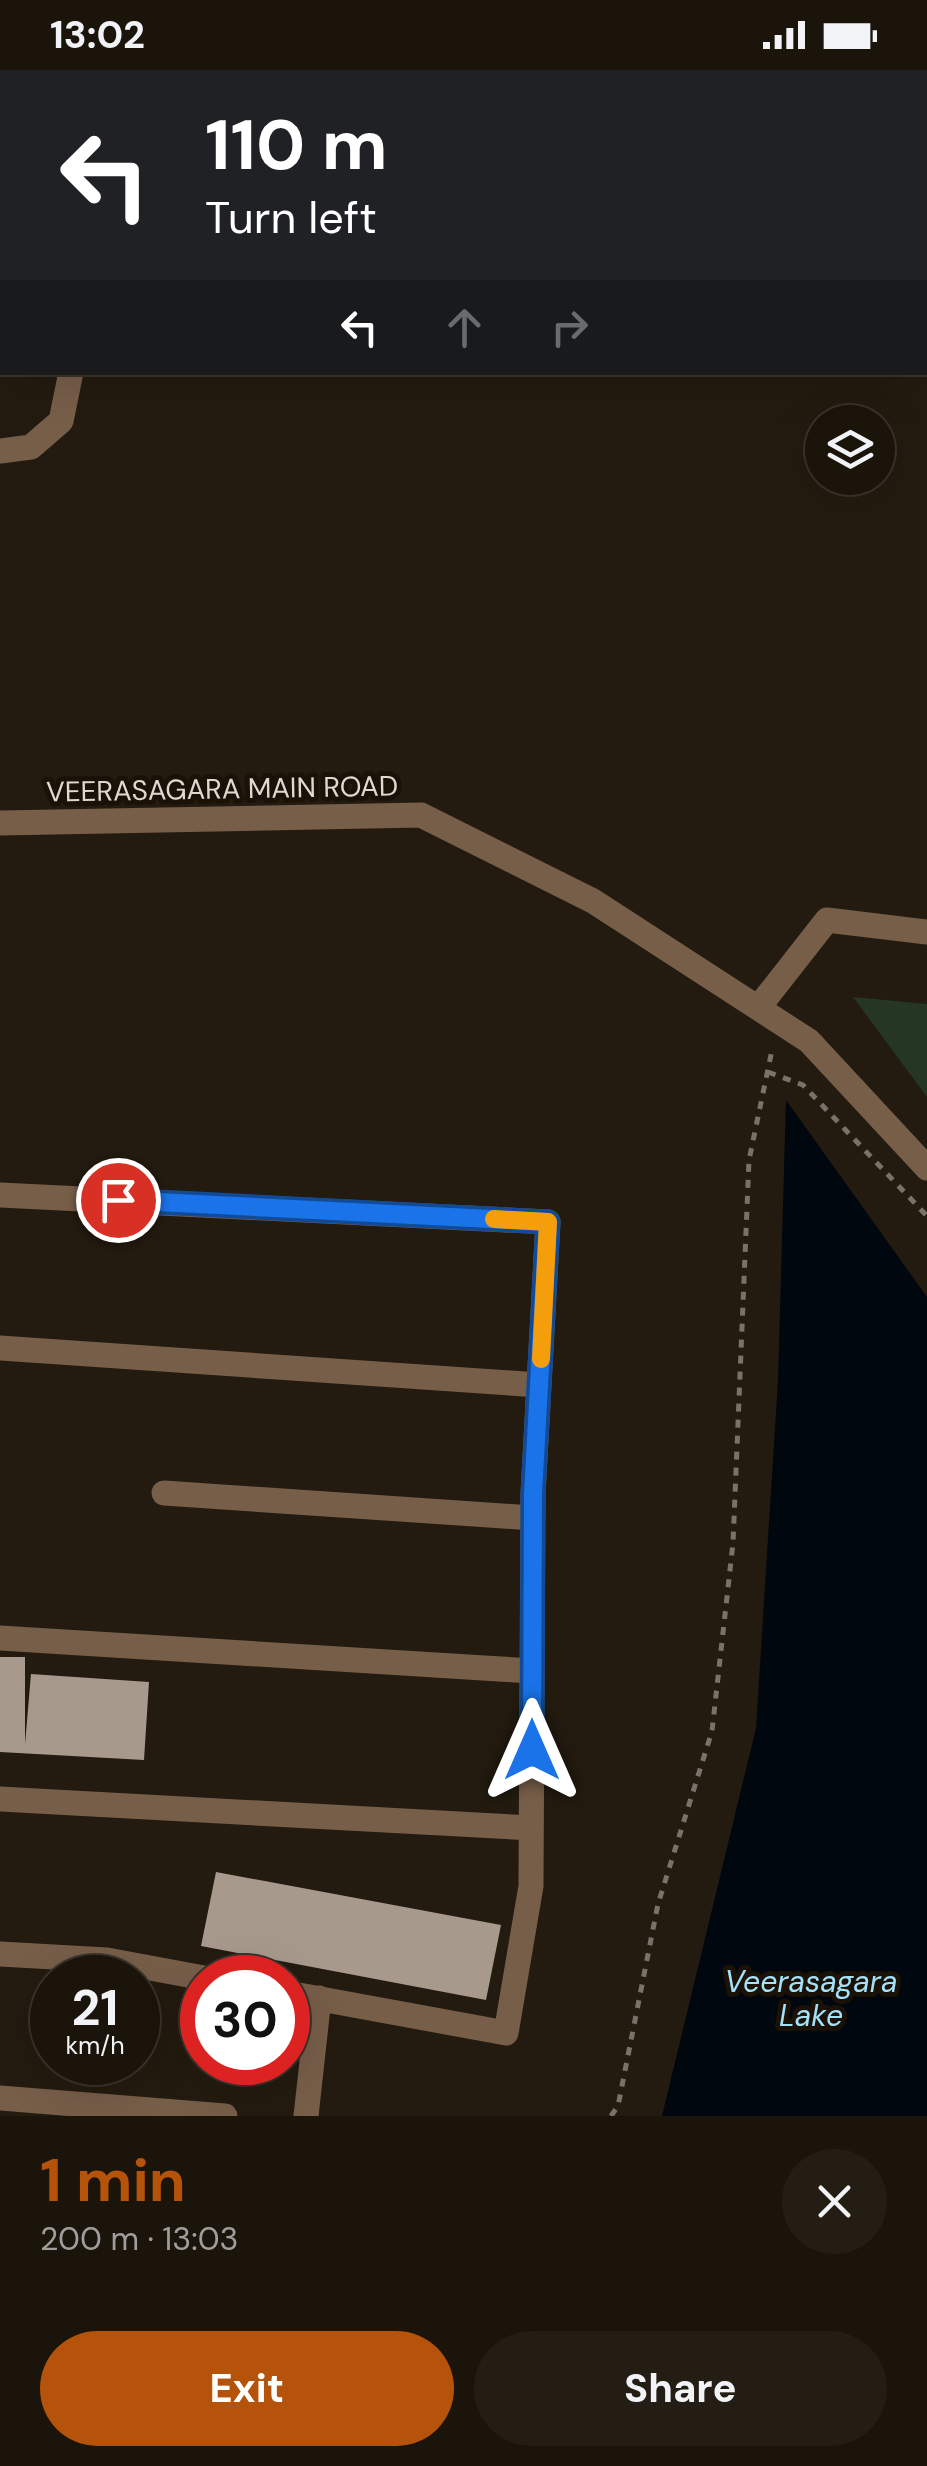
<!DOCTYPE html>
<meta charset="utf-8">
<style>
body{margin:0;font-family:"DM Sans",sans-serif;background:#231d14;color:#f1f3f6;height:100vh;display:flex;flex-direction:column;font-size:38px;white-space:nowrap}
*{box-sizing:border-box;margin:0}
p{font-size:32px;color:#9f9e9d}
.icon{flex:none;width:55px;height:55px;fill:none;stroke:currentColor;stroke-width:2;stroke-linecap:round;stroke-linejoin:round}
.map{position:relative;height:2046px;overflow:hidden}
.drawer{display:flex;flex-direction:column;background:#1a140b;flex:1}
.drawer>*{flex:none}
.hud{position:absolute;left:0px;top:0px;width:928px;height:305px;box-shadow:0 10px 40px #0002,0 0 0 2px #38332c;background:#202124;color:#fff;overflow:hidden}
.controls{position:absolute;left:805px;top:335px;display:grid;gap:20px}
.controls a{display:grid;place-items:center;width:90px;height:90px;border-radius:50%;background:#1a140b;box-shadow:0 10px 40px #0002,0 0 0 2px #38332c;font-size:50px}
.speed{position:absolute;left:30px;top:1885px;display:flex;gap:20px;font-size:50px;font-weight:700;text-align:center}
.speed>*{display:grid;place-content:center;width:130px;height:130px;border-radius:50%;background:#1a140b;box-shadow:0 10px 40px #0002,0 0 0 2px #38332c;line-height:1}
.speed small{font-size:25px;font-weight:400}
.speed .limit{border:15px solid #d22;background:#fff;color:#111}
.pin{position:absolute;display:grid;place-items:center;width:85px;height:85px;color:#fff;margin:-42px;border:5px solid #fff;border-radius:50%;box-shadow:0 2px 10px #0007}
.me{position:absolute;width:110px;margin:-55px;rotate:0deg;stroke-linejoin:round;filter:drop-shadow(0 0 8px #0008)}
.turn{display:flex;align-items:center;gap:35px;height:210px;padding:0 40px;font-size:45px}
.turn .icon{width:130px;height:130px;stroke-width:2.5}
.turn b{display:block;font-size:70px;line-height:85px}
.lanes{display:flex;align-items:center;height:95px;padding:0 40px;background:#0003;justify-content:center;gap:50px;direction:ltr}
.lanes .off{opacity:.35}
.round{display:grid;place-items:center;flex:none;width:105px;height:105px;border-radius:52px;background:#231d14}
.headline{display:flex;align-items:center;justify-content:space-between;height:170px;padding:0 40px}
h1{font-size:60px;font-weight:700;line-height:75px;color:#b45309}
.action{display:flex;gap:20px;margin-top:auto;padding:20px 40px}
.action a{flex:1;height:115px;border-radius:60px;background:#b45309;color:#fff;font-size:40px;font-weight:700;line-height:115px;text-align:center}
.action a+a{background:#231d14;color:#f1f3f6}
.status{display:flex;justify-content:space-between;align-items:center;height:70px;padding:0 50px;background:#1a140b;direction:ltr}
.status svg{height:28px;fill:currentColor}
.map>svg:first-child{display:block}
.green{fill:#253624}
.water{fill:#00070f}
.building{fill:#a8998d}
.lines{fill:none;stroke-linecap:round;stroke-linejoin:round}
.path{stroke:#797268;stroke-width:5;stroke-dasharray:8 8;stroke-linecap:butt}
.minor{stroke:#775e49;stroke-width:25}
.route-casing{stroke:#114b97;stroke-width:25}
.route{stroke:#1a73e8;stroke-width:18}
.slow{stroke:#f59e0b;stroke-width:18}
.labels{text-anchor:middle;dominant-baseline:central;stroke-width:10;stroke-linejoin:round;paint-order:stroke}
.street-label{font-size:28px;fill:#dfd9d1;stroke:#1a1206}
.water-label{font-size:30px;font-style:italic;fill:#a4e1fb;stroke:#1a1206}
</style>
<div class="status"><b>13:02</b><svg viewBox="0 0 49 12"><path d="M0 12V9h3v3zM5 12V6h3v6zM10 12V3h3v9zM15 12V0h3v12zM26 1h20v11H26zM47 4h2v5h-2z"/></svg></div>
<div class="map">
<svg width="927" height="2046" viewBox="0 0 927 2046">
<rect width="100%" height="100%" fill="#231b0f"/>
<path class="green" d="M853,927L927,934V1027Z"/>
<path class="water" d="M786,1030L927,1227V2046H662L756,1658L778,1310Z"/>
<path class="building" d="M0,1587H25V1674L31,1604L149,1612L144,1690L0,1682Z
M216,1802L501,1855L486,1930L201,1876Z"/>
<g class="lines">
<path class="path" d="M768,1002L803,1015L927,1146
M611,2046L618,2036L658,1834L712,1661L733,1473L749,1090L772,980"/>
<path class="minor" d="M215,0V2
M798,0L799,2
M44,2V0
M339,2V0
M477,2V0
M638,2V0
M0,77H2
M925,266L927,271
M925,294H927
M0,381L31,377L61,351L71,302
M0,753L421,745L593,831L809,971L927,1098
M758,938L827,850L927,862
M0,1125L548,1152L533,1424L531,1816L506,1963L288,1923
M0,1278L539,1315
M164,1423L533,1448
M0,1568L532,1601
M0,1729L531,1758
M0,1884L107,1890L204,1908
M0,2028L225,2046
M306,2046L319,1928"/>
</g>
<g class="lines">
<g class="route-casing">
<path id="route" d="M118,1130L548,1152L533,1424L532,1680"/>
</g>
<use href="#route" class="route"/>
<path class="slow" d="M494,1149L548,1152L541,1289"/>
</g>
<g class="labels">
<g class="street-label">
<text transform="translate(222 719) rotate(-1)">VEERASAGARA MAIN ROAD</text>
</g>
<g class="water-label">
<text x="811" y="1911">Veerasagara<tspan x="811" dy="34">Lake</tspan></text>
</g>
</g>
</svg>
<div class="controls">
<a><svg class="icon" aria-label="layers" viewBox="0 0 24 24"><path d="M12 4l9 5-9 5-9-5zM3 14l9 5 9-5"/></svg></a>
</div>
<div class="speed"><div>21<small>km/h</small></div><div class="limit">30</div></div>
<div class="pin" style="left:118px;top:1130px;background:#d93025"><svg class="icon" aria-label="arrive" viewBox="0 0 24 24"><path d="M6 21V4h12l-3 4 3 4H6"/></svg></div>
<svg class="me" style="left:532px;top:1680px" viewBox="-20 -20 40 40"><path d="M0-17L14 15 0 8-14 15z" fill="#1a73e8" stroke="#fff" stroke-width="4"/></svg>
<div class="hud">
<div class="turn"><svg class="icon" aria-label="left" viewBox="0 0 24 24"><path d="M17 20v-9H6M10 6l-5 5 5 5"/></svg><div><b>110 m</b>Turn left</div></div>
<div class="lanes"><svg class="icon" aria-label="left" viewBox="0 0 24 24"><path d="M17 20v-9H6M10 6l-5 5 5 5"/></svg><svg class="icon off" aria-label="ahead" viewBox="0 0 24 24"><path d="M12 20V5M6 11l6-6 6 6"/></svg><svg class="icon off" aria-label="right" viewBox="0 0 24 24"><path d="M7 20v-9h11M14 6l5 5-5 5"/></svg></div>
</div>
</div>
<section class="drawer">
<div class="headline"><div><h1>1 min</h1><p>200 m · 13:03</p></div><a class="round"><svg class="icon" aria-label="close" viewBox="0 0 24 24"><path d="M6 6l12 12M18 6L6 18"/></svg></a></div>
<div class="action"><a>Exit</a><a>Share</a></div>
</section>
